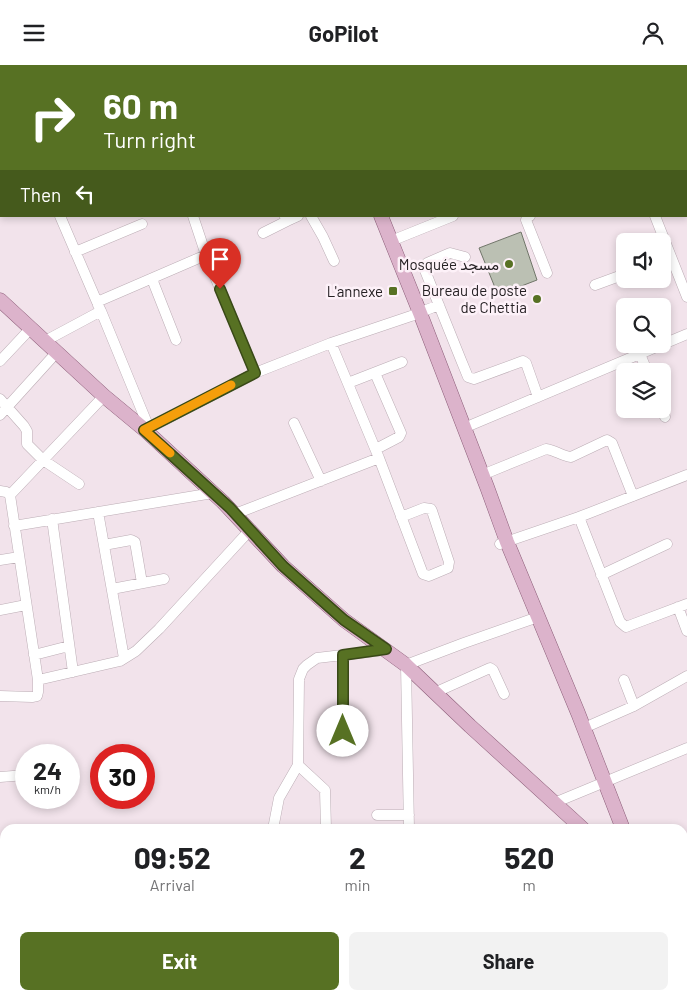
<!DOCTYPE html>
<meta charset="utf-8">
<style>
body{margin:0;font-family:Barlow,Vazirmatn,sans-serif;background:#f2f2f2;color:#202124;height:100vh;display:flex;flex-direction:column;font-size:19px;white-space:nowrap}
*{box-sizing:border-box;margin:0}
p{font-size:16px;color:#757577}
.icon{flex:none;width:28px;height:28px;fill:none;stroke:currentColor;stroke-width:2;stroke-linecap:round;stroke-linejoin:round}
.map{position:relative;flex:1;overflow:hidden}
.sheet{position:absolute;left:0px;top:759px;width:688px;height:176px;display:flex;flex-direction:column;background:#fff;border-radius:15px 15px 0 0;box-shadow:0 2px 8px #0003}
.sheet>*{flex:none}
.hud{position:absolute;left:0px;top:0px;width:688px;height:152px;box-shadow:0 2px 8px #0003;background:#577123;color:#fff;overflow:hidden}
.controls{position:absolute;left:616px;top:168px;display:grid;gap:10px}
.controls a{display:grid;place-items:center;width:55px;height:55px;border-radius:8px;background:#fff;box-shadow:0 2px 8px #0003;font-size:25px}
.speed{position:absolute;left:15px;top:679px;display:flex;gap:10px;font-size:25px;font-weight:700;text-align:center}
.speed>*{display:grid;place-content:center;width:65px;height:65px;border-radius:50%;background:#fff;box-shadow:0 2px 8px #0003;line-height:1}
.speed small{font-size:12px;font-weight:400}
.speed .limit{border:8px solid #d22;background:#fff;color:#111}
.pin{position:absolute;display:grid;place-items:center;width:42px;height:42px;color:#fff;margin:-51px -21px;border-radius:50% 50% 50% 0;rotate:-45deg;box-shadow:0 0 5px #0007}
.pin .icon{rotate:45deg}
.me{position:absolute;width:55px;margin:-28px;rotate:0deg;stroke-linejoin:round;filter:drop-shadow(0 0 4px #0008)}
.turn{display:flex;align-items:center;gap:18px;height:105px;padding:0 20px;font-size:22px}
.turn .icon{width:65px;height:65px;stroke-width:2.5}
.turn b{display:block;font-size:35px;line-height:42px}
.then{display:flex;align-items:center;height:48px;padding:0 20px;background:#0003;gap:10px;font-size:19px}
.eta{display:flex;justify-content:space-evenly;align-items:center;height:85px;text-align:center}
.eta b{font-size:30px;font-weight:700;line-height:35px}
.button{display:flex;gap:10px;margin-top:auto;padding:10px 20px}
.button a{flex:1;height:58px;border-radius:8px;background:#577123;color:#fff;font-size:20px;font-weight:700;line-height:58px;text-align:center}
.button a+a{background:#f2f2f2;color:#202124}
header{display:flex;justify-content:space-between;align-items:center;height:65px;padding:0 20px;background:#fff;font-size:22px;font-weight:700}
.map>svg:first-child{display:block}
.building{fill:#bbc0b3;stroke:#71766a}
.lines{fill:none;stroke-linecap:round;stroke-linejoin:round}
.minor-casing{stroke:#bcadb5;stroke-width:11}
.major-casing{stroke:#8d5f7a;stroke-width:15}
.minor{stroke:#fff;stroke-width:10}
.major{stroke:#dcb3cb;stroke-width:14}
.route-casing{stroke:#394917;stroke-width:12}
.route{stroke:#577123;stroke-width:9}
.slow{stroke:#f59e0b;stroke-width:9}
.poi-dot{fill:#577123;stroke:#fdf1f8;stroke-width:2}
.labels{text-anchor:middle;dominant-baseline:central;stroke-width:5;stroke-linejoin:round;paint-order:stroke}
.poi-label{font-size:15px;fill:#262124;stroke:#fdf1f8;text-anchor:end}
</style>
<header><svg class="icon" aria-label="menu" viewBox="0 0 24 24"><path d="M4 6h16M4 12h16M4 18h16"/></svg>GoPilot<svg class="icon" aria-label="person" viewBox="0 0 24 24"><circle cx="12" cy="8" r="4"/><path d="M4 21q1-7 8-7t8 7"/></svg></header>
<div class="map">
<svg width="687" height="934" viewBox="0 0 687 934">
<rect width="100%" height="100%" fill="#f2e3eb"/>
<path class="building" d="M521,167L537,215L498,230L479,183Z"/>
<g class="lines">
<g class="minor-casing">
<path id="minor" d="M134,0L135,1
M227,0L228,1
M465,0V1
M599,0V1
M661,0V1
M0,1L1,4
M363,1L366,0
M0,60L1,59
M686,79L687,80
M686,131L687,130
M60,151L97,237L206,190
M193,151L206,190L255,308
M311,151L323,172L334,196
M530,151L527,152L526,155L547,208
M655,151L687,232
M285,152L287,156L298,151
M263,168L287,156
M391,176L453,151
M75,187L142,159
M465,192L450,188L427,198L424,203L461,295L468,312L474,314L523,296L526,298L538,332
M152,214L176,275
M595,220L625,209
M101,246L149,363
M45,276L101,246L98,240
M331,278L379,393L423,509L429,511L448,503L449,497L432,446L431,444L424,443L401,452
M640,289L647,306
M0,296L31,263
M375,308L401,368L399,372L376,384
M348,318L402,297
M0,334L24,361L27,366V379L43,395L79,419
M662,344L665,352
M0,350L57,287
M294,358L321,416
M464,363L687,269
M145,365L255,308L331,278L411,251L439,240
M482,410L546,384C555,385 562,391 571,392L607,375L612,378L633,431
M0,426L6,427L10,430L38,615V627L37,631L32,632L0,631
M10,430L104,331
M98,447L124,593
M235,449L379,393
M579,452L620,557L626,562L631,560L687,539
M52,454L73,607
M14,461L213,428
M500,479L579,452L687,410
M104,480L131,475L135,477L142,518
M0,495L19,492
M601,510L667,479
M112,524L164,514
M678,542L687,566
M0,545L26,540
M34,590L69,581
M343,590V666
M38,615L120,596L136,586L159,564L250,465
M624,615L634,641
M434,628L490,603L493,605L504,629
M584,663L634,641L687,611
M298,700L325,725L326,764
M0,712L26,710
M554,738L687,683
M377,750H409
M273,764L279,733L298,700L299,614L303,604L307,600L317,593L385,585
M409,764L406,600L464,578L538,552
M0,852H5
M682,895L687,900
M127,930L131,934
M180,930L182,934
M196,930L207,934
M324,930L337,934
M349,930V934
M520,930L536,934
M410,934V930
M553,934L554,930
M629,934L630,930"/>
</g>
<g class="major-casing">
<path id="major" d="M323,0L324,1
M381,151L420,248L487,422L507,477L578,648L623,764
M0,235L104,331L145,365L223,437L283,501L344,555L406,600L470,661L583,764
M682,841L687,845"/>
</g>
<use href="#minor" class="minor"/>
<use href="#major" class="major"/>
</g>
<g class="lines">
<g class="route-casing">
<path id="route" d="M220,224L255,308L144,365L230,443L283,501L344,555L386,584L343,590V666"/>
</g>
<use href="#route" class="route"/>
<path class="slow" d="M170,388L144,365L231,320"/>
</g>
<g class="poi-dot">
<circle cx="509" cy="199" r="5"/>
<rect x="388" y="221" width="10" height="10" rx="2.5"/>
<circle cx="537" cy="234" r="5"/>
</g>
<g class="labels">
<g class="poi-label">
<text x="499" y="199">Mosquée مسجد</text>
<text x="527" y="225">Bureau de poste<tspan x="527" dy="17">de Chettia</tspan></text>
<text x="383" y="226">L'annexe</text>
</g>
</g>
</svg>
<div class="controls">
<a><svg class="icon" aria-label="sound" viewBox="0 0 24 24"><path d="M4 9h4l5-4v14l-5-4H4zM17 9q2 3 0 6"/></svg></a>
<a><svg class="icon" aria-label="search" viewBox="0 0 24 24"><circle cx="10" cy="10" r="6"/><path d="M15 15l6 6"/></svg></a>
<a><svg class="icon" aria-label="layers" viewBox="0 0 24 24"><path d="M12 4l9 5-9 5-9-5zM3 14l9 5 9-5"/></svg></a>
</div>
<div class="speed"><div>24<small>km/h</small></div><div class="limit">30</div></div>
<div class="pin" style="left:220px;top:224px;background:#d93025"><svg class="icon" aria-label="arrive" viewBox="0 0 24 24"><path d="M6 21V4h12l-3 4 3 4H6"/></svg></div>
<svg class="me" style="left:343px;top:666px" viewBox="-20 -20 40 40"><circle r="19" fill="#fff"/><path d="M0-13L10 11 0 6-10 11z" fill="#577123"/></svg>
<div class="hud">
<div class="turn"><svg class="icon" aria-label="right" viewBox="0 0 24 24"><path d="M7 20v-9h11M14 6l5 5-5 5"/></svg><div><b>60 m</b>Turn right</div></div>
<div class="then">Then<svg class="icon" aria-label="left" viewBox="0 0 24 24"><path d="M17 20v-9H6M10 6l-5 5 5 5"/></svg></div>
</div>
<section class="sheet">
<div class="eta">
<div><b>09:52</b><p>Arrival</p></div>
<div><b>2</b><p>min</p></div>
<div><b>520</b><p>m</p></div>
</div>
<div class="button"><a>Exit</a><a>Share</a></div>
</section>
</div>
